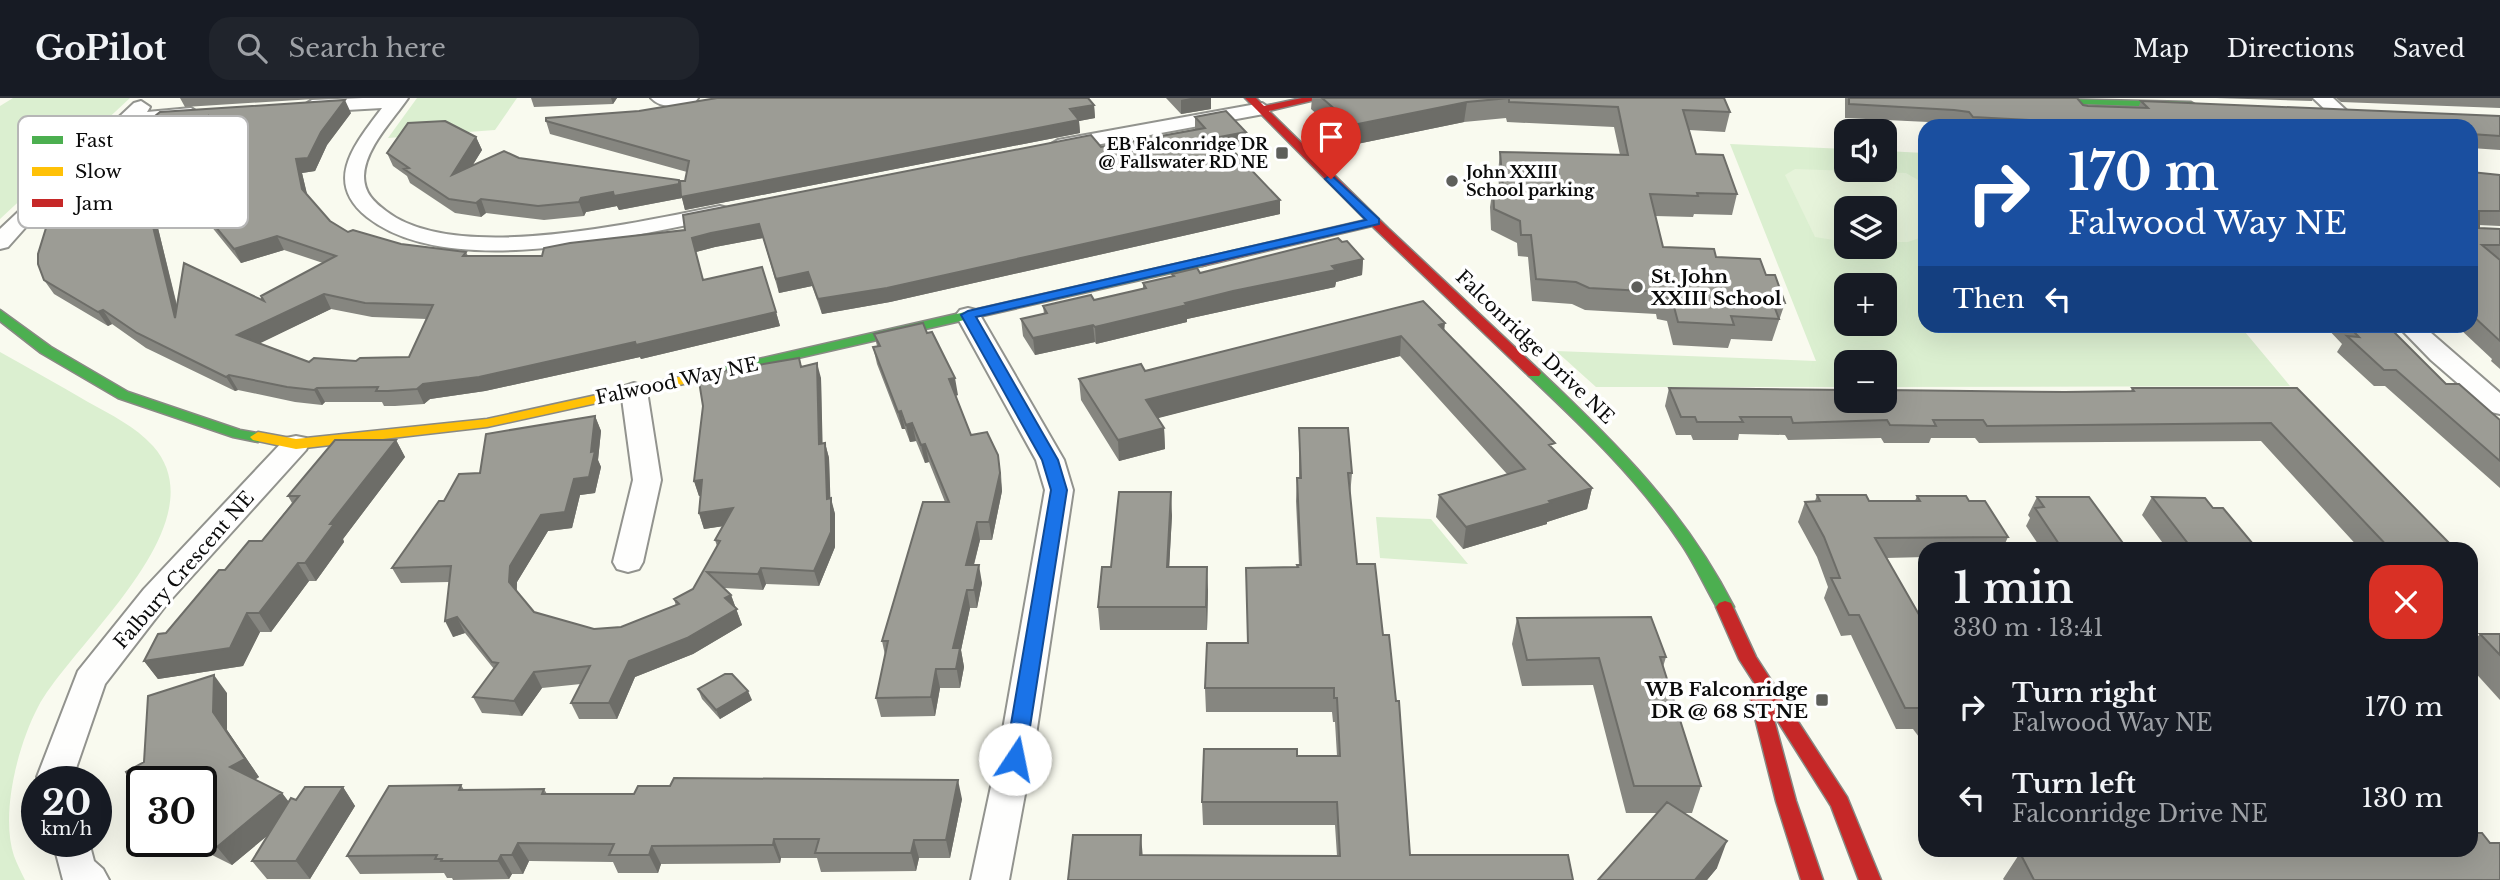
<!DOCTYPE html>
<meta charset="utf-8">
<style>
body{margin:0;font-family:"Libre Baskerville",serif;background:#20242c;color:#f1f3f6;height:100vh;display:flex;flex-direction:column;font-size:26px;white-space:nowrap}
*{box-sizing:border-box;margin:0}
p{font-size:23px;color:#9ea1a6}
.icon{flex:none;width:38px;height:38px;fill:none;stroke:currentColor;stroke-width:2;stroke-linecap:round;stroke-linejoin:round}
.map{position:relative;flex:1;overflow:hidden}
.side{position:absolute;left:1918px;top:444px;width:560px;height:315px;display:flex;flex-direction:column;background:#171b24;border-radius:21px;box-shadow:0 7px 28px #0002}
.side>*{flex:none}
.guide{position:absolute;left:1918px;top:21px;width:560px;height:214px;border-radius:21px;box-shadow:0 7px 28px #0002;background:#1a4fa0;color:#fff;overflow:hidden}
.tools{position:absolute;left:1834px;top:21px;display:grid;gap:14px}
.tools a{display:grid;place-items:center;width:63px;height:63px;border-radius:14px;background:#171b24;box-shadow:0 7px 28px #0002;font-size:35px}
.speed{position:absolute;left:21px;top:668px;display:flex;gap:14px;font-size:35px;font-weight:700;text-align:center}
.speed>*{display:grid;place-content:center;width:91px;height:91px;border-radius:50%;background:#171b24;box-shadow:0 7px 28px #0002;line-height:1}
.speed small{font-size:18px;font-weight:400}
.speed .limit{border:4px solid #111;border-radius:10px;background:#fff;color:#111}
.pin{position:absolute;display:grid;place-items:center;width:60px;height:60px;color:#fff;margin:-72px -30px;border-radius:50% 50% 50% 0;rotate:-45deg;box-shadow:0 0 7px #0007}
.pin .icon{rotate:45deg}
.me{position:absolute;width:77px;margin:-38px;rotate:11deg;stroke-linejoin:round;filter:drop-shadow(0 0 5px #0008)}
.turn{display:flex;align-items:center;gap:24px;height:147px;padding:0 35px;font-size:32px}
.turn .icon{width:91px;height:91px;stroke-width:2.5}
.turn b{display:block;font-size:49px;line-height:60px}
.then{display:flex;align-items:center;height:66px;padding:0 35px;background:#0003;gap:14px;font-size:26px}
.round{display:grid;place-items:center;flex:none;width:74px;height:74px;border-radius:21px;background:#20242c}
.summary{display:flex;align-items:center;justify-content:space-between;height:119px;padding:0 35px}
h1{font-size:42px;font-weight:600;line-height:52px}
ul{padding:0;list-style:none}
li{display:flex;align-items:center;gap:21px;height:91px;padding:0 35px}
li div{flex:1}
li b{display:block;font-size:26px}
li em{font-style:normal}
header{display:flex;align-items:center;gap:42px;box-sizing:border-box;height:98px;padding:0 35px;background:#171b24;border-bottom:2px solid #363941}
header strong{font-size:33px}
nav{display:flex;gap:38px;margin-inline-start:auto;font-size:24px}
.search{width:490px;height:63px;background:#20242c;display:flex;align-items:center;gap:18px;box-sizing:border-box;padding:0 24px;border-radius:21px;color:#9ea1a6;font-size:26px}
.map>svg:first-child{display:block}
.green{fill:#dbefd0;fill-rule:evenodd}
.pitch{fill:#e6f3da}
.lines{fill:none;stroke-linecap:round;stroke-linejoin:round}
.street-casing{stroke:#92938e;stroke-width:4}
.fast-casing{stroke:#898984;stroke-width:3}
.slow-casing{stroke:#898984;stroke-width:3}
.jam-casing{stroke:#898984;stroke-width:3}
.street{fill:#fefefd;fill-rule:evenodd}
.fast{fill:#4caf50;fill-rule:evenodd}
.slow{fill:#ffc107;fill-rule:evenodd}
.jam{fill:#c62828;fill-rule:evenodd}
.wall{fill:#868680;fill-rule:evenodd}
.shaded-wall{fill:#6d6d68}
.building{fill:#9c9c95;stroke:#6d6d68;stroke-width:2;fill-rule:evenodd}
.route{fill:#1a73e8;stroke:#114b97;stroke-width:2}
.poi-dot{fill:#5e5f5b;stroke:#fff;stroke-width:2.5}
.labels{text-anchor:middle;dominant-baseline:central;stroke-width:7;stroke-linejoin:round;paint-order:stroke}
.far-poi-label{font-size:16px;font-weight:bold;fill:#0b0b0b;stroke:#fff;text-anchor:end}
.poi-label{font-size:19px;font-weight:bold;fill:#0b0b0b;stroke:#fff;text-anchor:start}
.street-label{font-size:19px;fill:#0b0b0b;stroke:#fff}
.key{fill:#fff;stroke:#b6b6b6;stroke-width:2}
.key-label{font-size:19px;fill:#0b0b0b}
</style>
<header>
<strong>GoPilot</strong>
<div class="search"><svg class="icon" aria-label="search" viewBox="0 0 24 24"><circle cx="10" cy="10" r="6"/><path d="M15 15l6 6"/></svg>Search here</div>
<nav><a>Map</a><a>Directions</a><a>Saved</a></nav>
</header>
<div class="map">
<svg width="2500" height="782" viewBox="0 0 2500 782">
<rect width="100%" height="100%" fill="#f9faef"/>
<path class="green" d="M13,0H130L0,121V8Z
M417,0H517L495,32L388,40Z
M1730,46L1846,51V72H1885V53L1925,55V228H2240L2290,288L1885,289V264H1846V289H1596L1556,253L1816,263ZM1846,110H1885V149H1846ZM1846,187H1885V226H1846Z
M0,254C29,270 59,287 88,304C111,317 135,328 153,348C221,425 73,544 38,609C18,647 0,716 14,758C17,766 21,774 25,782H0Z
M1376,419L1431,421L1468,466L1380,460Z"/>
<path class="pitch" d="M1795,71L1906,75L1925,86V138L1908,144H1885V110H1846V144L1815,139L1785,77Z"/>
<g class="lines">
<g class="street-casing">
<path id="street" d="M363,0H408C393,22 365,50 364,78C364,95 374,104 386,113C455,167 638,124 720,108L727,110L731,114L727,118L720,120C627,139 447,183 367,119C322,83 356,45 382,10L312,14L303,8L312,2Z
M651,0H698L695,4C681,8 662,12 651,0Z
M2313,0H2333L2347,13L2345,17H2331Z
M141,3L150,9L147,14L191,10L200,16L191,22L133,26L40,113L8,149L0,151V131L134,5Z
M1262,5L1271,11L1269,15L1058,54L1048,48L1058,42Z
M968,210L976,212L980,217L1064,362L1073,392L1036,637L1009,782H971L1002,637L1045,392L1036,362L956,217L960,212Z
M2398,228H2423L2500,295V316L2491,314L2431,262Z
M634,285L643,288L647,293L661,382L643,464L639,471L628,474L617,471L613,464L633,382L621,293L625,288Z
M296,338L306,340L309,346L306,352L166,507L105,586L73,679L74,684H40L37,679L78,573L144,491L286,340Z
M53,744H89L94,763L103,771L109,782H63Z"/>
</g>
<g class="fast-casing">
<path id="fast" d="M2003,0L2191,4L2196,7L2191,10L2008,3Z
M1202,160L1206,161V167L697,283L690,279L697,275Z
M0,212L51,249L128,294L240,332L263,336L266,339L258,344L233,339L118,300L41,255L0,223Z
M1534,271L1539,272C1616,345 1685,413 1734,509L1731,513H1719C1706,491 1696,468 1682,447C1640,383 1584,330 1529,278L1527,275L1529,272Z"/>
</g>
<g class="slow-casing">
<path id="slow" d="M697,275L704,279L702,282L487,329L296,351L253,342L250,339L258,334L296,341L487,321Z"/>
</g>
<g class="jam-casing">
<path id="jam" d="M1245,0H1256L1264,8L1302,0H1323L1269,13L1388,130L1539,272L1541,275L1539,278H1529L1372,128L1202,168L1198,167V161L1366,122Z
M1725,503L1731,505L1756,559L1847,699L1881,782H1859L1831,708L1772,614L1796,703L1823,782H1801L1776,703L1749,596L1751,591L1757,589L1739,561L1716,509L1719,505Z"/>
</g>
<use href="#street" class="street"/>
<use href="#fast" class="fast"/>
<use href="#slow" class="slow"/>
<use href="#jam" class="jam"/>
</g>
<path class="wall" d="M180,0H330L185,9Z
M531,0H617L613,6L534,9Z
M1166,0H1211V11L1181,16Z
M1312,0H1724L1730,14L1725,34L1689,32L1696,56L1737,96L1732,117L1694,116L1693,119L1655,118L1663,149L1716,159L1766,177L1785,205L1772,243L1731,241L1728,250L1673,247L1667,223L1657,221L1656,216L1585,212L1572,206L1532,203L1528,159L1518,158L1517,145L1491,132L1490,109L1493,88L1499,89L1498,75L1500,54L1620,57L1614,29L1507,24L1506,20L1464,24L1352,47L1311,11Z
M1845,0H2077L2083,7L2138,10L2141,3L2500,18V52L2471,50V28H1965L1949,25L1845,20Z
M2216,0H2313L2312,3Z
M2336,0H2500V10L2341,4Z
M1094,7L1095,20L1079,23L1080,35L685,112L682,100L619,112L617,108L586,114L584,118L544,122L486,115L481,119L455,115L410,85L407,78L393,68L387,55L476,39L482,52L472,68L519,60L685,83L687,74L550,36L546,23Z
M351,15L327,47L315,73L302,75L307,97L330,123L348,134L401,146L466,154L468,158H542L685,132L1101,49L1195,31V19L1246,47L1231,50L1280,116L890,204L822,216L812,188L779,195L763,140L715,149L696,154L703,182L776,214L780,228L641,261L640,259L485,293L430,301L424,306L395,308H384L382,304H325L322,307L295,304L238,292L235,293L146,250L112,226L108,228L54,196L44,182L140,30ZM204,50L195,104L202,117L241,165L284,152L323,165L263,202L177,207L157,126ZM331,211L372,219L427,221L409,259L356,263L309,264L259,245Z
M2471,74L2500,77V128L2479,127V130L2500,131V271L2491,263L2492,261L2461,232L2462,231L2459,228H2471Z
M1342,144L1363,161L1362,177L1336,184L1335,189L1187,221V224L1096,246L1095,244L1035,257L1023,238L1021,221L1044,216L1043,208L1094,202L1143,191V185L1172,179V176L1200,175Z
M2325,228H2388L2446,286L2500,322V390L2385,288H2374L2337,254L2342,246Z
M1444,233L1554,352L1592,390L1587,411L1547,424V426L1463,451L1436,419L1439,397L1507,376L1400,258L1157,320L1164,330L1165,351L1119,363L1081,302L1079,281Z
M874,236L958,297L956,298L971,337L1001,375L1002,393L992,442H980L974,467L982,485L977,510H970L961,552L964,569L960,590H940L935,618L881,619L876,600L885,557L882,543L945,404L929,364L925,365L916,343L910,344L905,331H902L877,266L873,249L877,248Z
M801,269L821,280L822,345H825L829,360L830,400L835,416V449L819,488L766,486L763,492L724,490L731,497L742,527L693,556L635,579L617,621H579L571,605L581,586L542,590L522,618L482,615L473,599L494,571L465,535L453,539L449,484L401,485L392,470L444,403L480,375L595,318L601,333L598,362L601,369L595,395L580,397L572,430L548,433L517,484V493L534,514L594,531L621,529L676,508L674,501L693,491L717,448L715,442L723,428L704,431L699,415L701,398H699L694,383Z
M1669,290L2065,294L2131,293L2132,290H2297L2456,452H2361L2261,343L1979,345L1975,340H1931L1929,345H1884L1881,340L1788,342L1785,337L1739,336L1738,342H1693L1691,337H1676L1665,308Z
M1299,330L1352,375L1350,398L1357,466L1410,757L1573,782L1143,757L1337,758L1335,727H1203L1202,704L1297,658H1337L1335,624H1333L1332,614H1206L1205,590L1247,545L1297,469V467H1299L1296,403L1297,380H1299Z
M396,342L405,359L343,441L344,444L316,483H309L271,534H260L243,568L158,581L144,563L166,535L225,472L262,443L292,405L288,398Z
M1817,397L1869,403H1915L1917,398L1969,403L2008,439L2002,452H1925V459L1886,460L1925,527V639H1919L1913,631H1896L1857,550L1851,537L1841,538L1824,500L1828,489L1817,459L1798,424L1805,404L1815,403Z
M2037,399L2128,452H2042L2026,428L2030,420L2028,417Z
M2152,399L2213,410L2258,452H2168L2142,417Z
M1172,417L1169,469L1208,492L1207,532H1100L1098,509L1111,469Z
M1517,520L1666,559L1663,569L1701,688L1692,715H1684L1717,770L1707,782H1598L1657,715H1626L1593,587L1522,588L1512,546Z
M2480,536H2500V602L2471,570V546Z
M698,591L752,602L720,621L702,601Z
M227,595V632L259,679L255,682L282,695L289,704L343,689L355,708L310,781H267L252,763L269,736L232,767L210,756L200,744H201V684L144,664Z
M461,687L464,692L544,691L547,696L962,701L950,760H919L916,773L821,774L817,760H781L780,765L661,766L658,775H618L613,764L529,763L523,776H512L509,781L453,782L452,780H447L444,775L360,776L347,758Z
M2032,752H2104L2105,754L2159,753V752H2471L2500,782H2004L2003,781L2020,755H2030Z"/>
<path class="shaded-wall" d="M611,0H617L613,6Z
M1191,0H1211V11L1181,16V2Z
M345,2L351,15L327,47L315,73L302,75L309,104L302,91L296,61L321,34Z
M1467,4L1464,24L1352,47L1353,27Z
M1094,7L1095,20L1079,23L1080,35L685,112L682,100L619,112L617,108L586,114L584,118L579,104L581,100L679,82L683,96Z
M209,17L216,30L157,126L183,234L175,220L149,112Z
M1246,34V47L1220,52V39Z
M476,39L482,52L458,91L452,77Z
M481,101L486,115L481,119L476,105Z
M1280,102V116L890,204L822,216L818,201Z
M759,126L763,140L715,149L696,154L692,140L711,135Z
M277,138L284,152L241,165L234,151Z
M1363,161L1362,177L1336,184L1335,189L1187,221V224L1096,246L1095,229L1185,205Z
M808,174L812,188L779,195L776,181Z
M324,196L331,211L246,252L237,237Z
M103,212L112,226L108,228L98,214Z
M776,214L780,228L641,261L640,259L485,293L430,301L424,306L417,291L423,286Z
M1445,225L1443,245L1439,227Z
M1093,227L1095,244L1035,257L1033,240Z
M1401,238L1400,258L1147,323L1146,302Z
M817,265L821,280L823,361L819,346Z
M229,277L238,292L235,293L226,279Z
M955,280L958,297L952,298L949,281Z
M317,290L325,304L322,307L314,292Z
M901,313L905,331H902L898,314Z
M595,318L601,333L598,362L601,369L595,395L580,397L572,430L548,433L517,484L516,500L509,484L510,468L541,417L574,381L591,354Z
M912,325L916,343L910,344L906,327Z
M1164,330L1165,351L1119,363L1118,342Z
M396,342L405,359L343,441L344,444L316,483L305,465L330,426Z
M825,345L829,360L831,416L827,401Z
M925,346L929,364L925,365L921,347Z
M998,357L1002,393L992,442L989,424Z
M702,382L708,397L699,398L694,383Z
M1592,390L1587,411L1547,424V426L1463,451L1466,429Z
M1171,394L1172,417L1168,492L1167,469Z
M831,400L835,416V449L819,488L814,473Z
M733,410L738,426L704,431L699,415Z
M977,424L980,442L969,485L966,467Z
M298,465L309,483L271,534L259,515Z
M979,467L982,485L977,510L974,492Z
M1207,469L1208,492L1207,532L1206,509Z
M761,470L766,486L763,492L758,476Z
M967,492L970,510L961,552L964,569L960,590L953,550Z
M731,497L742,527L693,556L635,579L617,621L609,605L629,563Z
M247,515L260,534L243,568L158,581L144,563Z
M457,519L465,535L453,539L445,523Z
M936,571L940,590L935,618L931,599Z
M534,574L542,590L522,618L514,603Z
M214,577L227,595V632L259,679L244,688L230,669L213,614Z
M748,593L752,602L720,621L716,612Z
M958,682L962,701L950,760L946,742Z
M343,689L355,708L310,781L296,763Z
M282,695L296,714L232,767L217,749Z
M1141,737L1143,761L1140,757Z
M774,741L781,760L780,765L773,747Z
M914,742L919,760L916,773L911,755Z
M1727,743L1717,770L1707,782H1695Z
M518,745L529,763L523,776L512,757Z
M652,748L661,766L658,775L649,757Z
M501,757L512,776L509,781L498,763Z"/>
<path class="building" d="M717,0H1088L1094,7L1070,11L1079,22L681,99L680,83H685L689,63L546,23V20L639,13Z
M1322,0H1724L1730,14L1683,12L1696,56L1723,57L1737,96L1697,95L1698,98L1650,96L1663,149L1714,151L1716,159L1760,161L1766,177H1775L1785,205H1773L1779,221L1731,218L1734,227L1678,224L1672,201L1662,199L1661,194L1589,190L1576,184L1536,181L1531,137H1521L1520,123L1494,111L1493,88L1503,89L1500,54L1628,57L1618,9L1509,4V0L1467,4L1353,27Z
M1849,0H2077L2083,7L2088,8L2148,10L2141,3L2500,18V38L2471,36V28H2071L2067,24L1973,19L1969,14L1954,12L1849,6Z
M345,2L321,34L308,60L296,61L302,91L330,123L348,134L353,132L401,146L466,154L463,158H542L544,150L570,145L685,132L683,117L1091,37L1101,49L1205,30L1195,19L1226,13L1246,34L1220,39L1280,102L887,190L818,201L808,174L776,181L759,126L711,135L692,140L703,182L762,169L776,214L636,247L635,244L479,279L423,286L417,291L388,293H376L378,289L317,290L314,292L287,289L229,277L226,279L137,235L103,212L98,214L44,182L38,166V156L46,130L52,121L140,30L160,14ZM209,17L195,104L234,151L277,138L336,158L261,198L264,203L184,165L175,220L149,112ZM324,196L365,205L433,207L409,259L360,260L356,263L314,260L309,264L237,237Z
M445,23L476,39L452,77L504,53L519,60L679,82V86L614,98L613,94L581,100L579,104L538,108L481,101L476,105L449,101L404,71L409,70L387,55L408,25Z
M2471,74L2500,77V113H2479V130L2500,131V147H2482L2500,162V243L2472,217H2475L2471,214Z
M1338,140L1342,144L1347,143L1363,161L1332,168L1336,172L1233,193L1185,205L1187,207L1095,229L1093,227L1033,240L1021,221L1047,215L1043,208L1091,197L1094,202L1146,190L1143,185L1174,178L1172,176L1197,170L1200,175Z
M1423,203L1445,225L1439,227L1555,345L1549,347L1592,390L1549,403L1551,405L1466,429L1439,397L1525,371L1401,238L1146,302L1164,330L1118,342L1079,281L1141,266L1145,273Z
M923,225L927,235L932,234L955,280L949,281L971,337L987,334L998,357L1000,375L989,424H977L966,467H979L974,492H967L953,550H960L956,571H936L931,599L876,600L888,543H882L923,404H949L925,346L921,347L912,325L906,327L901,313L898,314L873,249L880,248L874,236Z
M2348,228H2388L2446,286H2459L2500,322V363L2396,272H2384L2347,238L2359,239Z
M799,260L801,269L817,265L819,346L825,345L827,401L831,400V434L814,473L761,470L758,476L707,474L731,497L725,500L737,511L687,540L629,563L609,605H571L590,568L534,574L514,603L473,599L498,565L492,564L457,519L445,523L451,468L392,470L439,403H444L459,376L480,375L486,336L595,318L591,354L595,353L589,379L574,381L565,414L541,417L510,468L509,484L534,514L594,531L621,529L679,506L674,501L693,491L720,443L715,442L733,410L699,415L702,382L694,383L703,308L698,277Z
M1669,290L1846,292V303H1885V292L2065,294L2134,293L2132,290H2297L2456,452H2391L2271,325L1987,328L1983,322H1933L1936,328L1890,327L1887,322L1793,325L1791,319H1740L1743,324H1697L1695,319H1681Z
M1299,330H1348L1352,375H1348L1357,466H1375L1383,537H1389L1396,603H1399L1410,757H1568L1573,782H1068L1073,737H1141L1140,757L1340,758L1337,704H1202L1204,651H1297V658H1340L1337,600H1334V590H1205L1207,545H1248L1246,470L1298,469L1297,467H1301L1297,380H1301Z
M335,342H396L330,426H334L305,465H298L259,515H247L230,550L144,563L158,536L166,535L219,472H225L249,443H262L299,398H288Z
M1119,394H1171L1167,469H1207L1206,509H1098L1102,469H1111Z
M1817,397H1866L1869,403H1920L1917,398H1966L1969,403H1985L2008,439L1875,440L1925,527V613L1922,610H1905L1859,517H1849L1831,480H1840L1824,439L1805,404L1820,403Z
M2037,399H2089L2128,452H2063L2035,410L2044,409Z
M2152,399L2205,400L2213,410H2223L2258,452H2193Z
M1651,519L1666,559H1660L1701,688H1634L1599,560L1527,562L1517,520Z
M2480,536H2500V557Z
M725,576H732L748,593L716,612L698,591Z
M214,577L213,614L245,661L230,669L282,695L217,749L201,741V733L203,732L201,731V684H142V695L139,696L126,674L144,664L148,598Z
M674,680L958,682L946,742H914L911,755H815L819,741H774L773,747L652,748L649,757H609L614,746L518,745L512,757H501L498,763H441L442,761H435L437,757L347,758L389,688L461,687L459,692L544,691L542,696H634L638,688H670Z
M305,689H343L296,763H252L291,700L296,702Z
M1667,704L1727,743L1695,782H1598Z
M2471,735H2482L2490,745H2500V782H2034L2020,755H2041L2040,752H2104L2105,754L2170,752H2471Z"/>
<path class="route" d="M1331,77L1379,121V126L976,219L1058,362L1067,392L1025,661L1022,666L1015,669L1008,666L1005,661L1051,392L1042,362L961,217L968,213L1366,122L1325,81Z"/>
<g class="poi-dot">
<rect x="1275" y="48" width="14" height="14" rx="3.5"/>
<circle cx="1452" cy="83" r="7"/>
<circle cx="1637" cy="189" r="7"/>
<rect x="1815" y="595" width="14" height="14" rx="3.5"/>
</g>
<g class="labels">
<g class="far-poi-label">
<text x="1268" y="46">EB Falconridge DR<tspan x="1268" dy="18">@ Fallswater RD NE</tspan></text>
<text x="1466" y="74" text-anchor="start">John XXIII<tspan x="1466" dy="18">School parking</tspan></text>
</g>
<g class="poi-label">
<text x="1651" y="178">St. John<tspan x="1651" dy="22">XXIII School</tspan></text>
<text x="1808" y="591" text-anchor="end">WB Falconridge<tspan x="1808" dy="22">DR @ 68 ST NE</tspan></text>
</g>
<g class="street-label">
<text transform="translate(1535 249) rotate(44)">Falconridge Drive NE</text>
<text transform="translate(677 283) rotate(-12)">Falwood Way NE</text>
<text transform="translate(184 472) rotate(-49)">Falbury Crescent NE</text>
</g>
</g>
<rect x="18" y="18" width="230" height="112" rx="10" class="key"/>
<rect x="32" y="38" width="31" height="8" fill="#4caf50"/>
<rect x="32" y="69" width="31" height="9" fill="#ffc107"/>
<rect x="32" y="101" width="31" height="8" fill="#c62828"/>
<g class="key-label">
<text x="75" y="49">Fast</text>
<text x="75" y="80">Slow</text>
<text x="75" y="112">Jam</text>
</g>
</svg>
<div class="tools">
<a><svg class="icon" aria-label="sound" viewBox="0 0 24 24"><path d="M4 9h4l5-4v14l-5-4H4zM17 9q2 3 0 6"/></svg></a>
<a><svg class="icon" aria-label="layers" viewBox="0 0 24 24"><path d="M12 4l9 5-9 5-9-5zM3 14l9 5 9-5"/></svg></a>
<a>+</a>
<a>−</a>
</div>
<div class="speed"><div>20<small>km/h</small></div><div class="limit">30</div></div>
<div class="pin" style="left:1331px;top:81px;background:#d93025"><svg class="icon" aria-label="arrive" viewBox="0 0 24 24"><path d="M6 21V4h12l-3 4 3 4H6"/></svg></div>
<svg class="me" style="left:1015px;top:661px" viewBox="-20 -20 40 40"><circle r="19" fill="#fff"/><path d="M0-13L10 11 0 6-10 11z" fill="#1a73e8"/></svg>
<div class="guide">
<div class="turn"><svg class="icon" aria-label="right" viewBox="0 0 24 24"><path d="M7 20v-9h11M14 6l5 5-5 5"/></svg><div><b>170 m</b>Falwood Way NE</div></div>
<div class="then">Then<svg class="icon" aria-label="left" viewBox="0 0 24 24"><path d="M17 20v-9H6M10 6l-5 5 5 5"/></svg></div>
</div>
<section class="side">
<div class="summary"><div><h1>1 min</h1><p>330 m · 13:41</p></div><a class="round" style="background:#d93025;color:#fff"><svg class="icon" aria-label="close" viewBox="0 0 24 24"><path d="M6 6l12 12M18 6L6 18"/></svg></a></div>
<ul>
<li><svg class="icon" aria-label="right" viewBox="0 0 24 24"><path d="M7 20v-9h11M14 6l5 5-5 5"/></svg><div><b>Turn right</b><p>Falwood Way NE</p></div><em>170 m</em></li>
<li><svg class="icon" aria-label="left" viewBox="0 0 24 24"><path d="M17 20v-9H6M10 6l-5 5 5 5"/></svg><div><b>Turn left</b><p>Falconridge Drive NE</p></div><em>130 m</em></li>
</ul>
</section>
</div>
